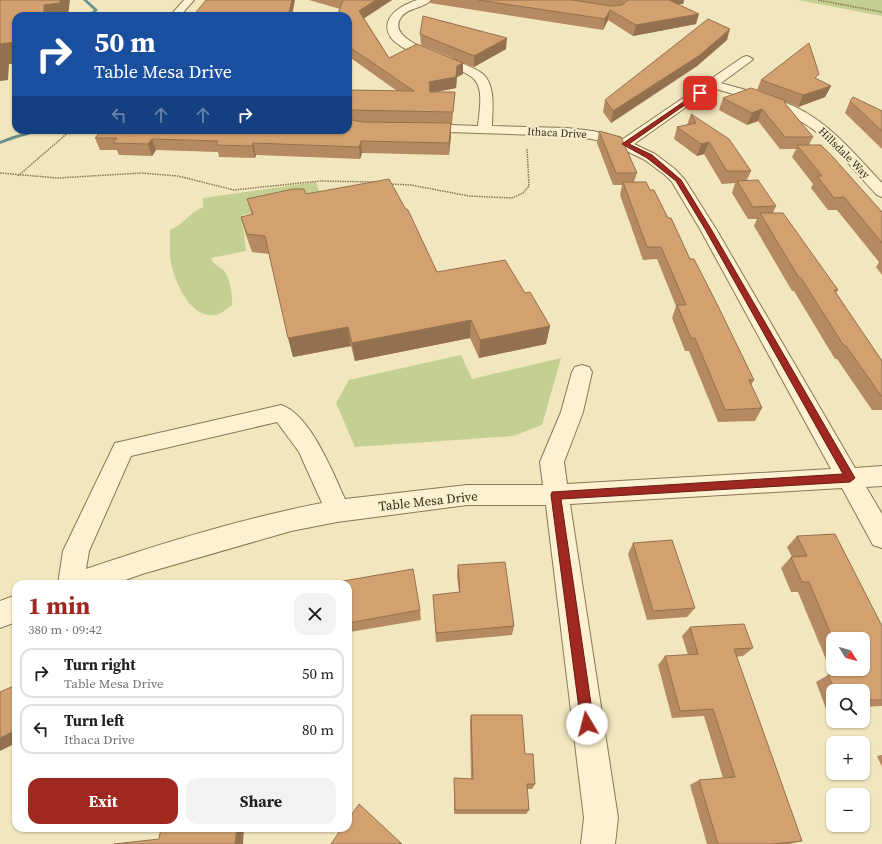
<!DOCTYPE html>
<meta charset="utf-8">
<style>
body{margin:0;font-family:"Source Serif 4",serif;background:#f2f2f2;color:#202124;height:100vh;display:flex;flex-direction:column;font-size:15px;white-space:nowrap}
*{box-sizing:border-box;margin:0}
p{font-size:13px;color:#757577}
.icon{flex:none;width:22px;height:22px;fill:none;stroke:currentColor;stroke-width:2;stroke-linecap:round;stroke-linejoin:round}
.map{position:relative;flex:1;overflow:hidden}
.panel{position:absolute;left:12px;top:580px;width:340px;height:252px;display:flex;flex-direction:column;background:#fff;border-radius:12px;box-shadow:0 1px 3px #0004}
.panel>*{flex:none}
.banner{position:absolute;left:12px;top:12px;width:340px;height:122px;border-radius:12px;box-shadow:0 1px 3px #0004;background:#1a4fa0;color:#fff;overflow:hidden}
.needle{width:26px;rotate:127deg}
.controls{position:absolute;left:826px;top:632px;display:grid;gap:8px}
.controls a{display:grid;place-items:center;width:44px;height:44px;border-radius:8px;background:#fff;box-shadow:0 1px 3px #0004;font-size:20px}
.pin{position:absolute;display:grid;place-items:center;width:34px;height:34px;color:#fff;margin:-17px;border-radius:8px;box-shadow:0 2px 6px #0006}
.me{position:absolute;width:44px;margin:-22px;rotate:352deg;stroke-linejoin:round;filter:drop-shadow(0 0 3px #0008)}
.turn{display:flex;align-items:center;gap:14px;height:84px;padding:0 16px;font-size:18px}
.turn .icon{width:52px;height:52px;stroke-width:2.5}
.turn b{display:block;font-size:28px;line-height:34px}
.lanes{display:flex;align-items:center;height:38px;padding:0 16px;background:#0003;justify-content:center;gap:20px;direction:ltr}
.lanes .off{opacity:.35}
.round{display:grid;place-items:center;flex:none;width:42px;height:42px;border-radius:12px;background:#f2f2f2}
.overview{display:flex;align-items:center;justify-content:space-between;height:68px;padding:0 16px}
h1{font-size:24px;font-weight:700;line-height:30px;color:#9f2920}
.primary-button{display:flex;gap:8px;margin-top:auto;padding:8px 16px}
.primary-button a{flex:1;height:46px;border-radius:12px;background:#9f2920;color:#fff;font-size:16px;font-weight:700;line-height:46px;text-align:center}
.primary-button a+a{background:#f2f2f2;color:#202124}
ul{padding:0;list-style:none}
li{display:flex;align-items:center;gap:12px;height:50px;margin:0 8px 6px;padding:0 8px;border:2px solid #e0e0e0;border-radius:12px}
li div{flex:1}
li b{display:block;font-size:15px}
li em{font-style:normal}
.map>svg:first-child{display:block}
.green{fill:#c4d091}
.lines{fill:none;stroke-linecap:round;stroke-linejoin:round}
.stream{fill:#68918a;fill-rule:evenodd}
.minor-casing{stroke:#8b7655;stroke-width:2}
.path{stroke:#8b7655;stroke-width:1.5;stroke-dasharray:1.5 1;stroke-linecap:butt}
.minor{fill:#fcf2d1;fill-rule:evenodd}
.wall{fill:#b58a60;fill-rule:evenodd}
.shaded-wall{fill:#94714e}
.building{fill:#d3a170;stroke:#94714e}
.route{fill:#9f2920;stroke:#671b15}
.labels{text-anchor:middle;dominant-baseline:central;stroke-width:4;stroke-linejoin:round;paint-order:stroke}
.far-street-label{font-size:11px;fill:#392c1b;stroke:#f8efce}
.street-label{font-size:13px;fill:#392c1b;stroke:#f8efce}
</style>
<div class="map">
<svg width="882" height="844" viewBox="0 0 882 844">
<rect width="100%" height="100%" fill="#f1e6be"/>
<path class="green" d="M798,0H882V16Z
M316,182L323,204L295,206L242,215L246,251L211,258C213,264 219,266 224,271C230,277 233,298 232,305C228,308 223,312 219,314C193,322 177,287 172,267C169,256 170,242 170,230C183,225 189,213 203,207V198Z
M461,355L472,379L561,358L542,425L513,436L355,447L336,403L349,380Z"/>
<g class="lines">
<path class="stream" d="M83,0H87L98,10L91,16H87L94,10Z
M38,130H45L17,138L0,144V141L13,136Z"/>
<g class="minor-casing">
<path id="minor" d="M184,0H194L180,16H170Z
M417,0H431C423,9 407,7 400,19C385,46 470,60 484,75C496,88 492,110 492,126L567,128L593,131L623,139L743,57L747,56L753,59L751,61L721,83C752,92 786,99 813,117C840,135 860,160 882,183V197L877,195C853,170 832,140 802,122C775,105 743,97 713,88L634,144L655,154L675,169L685,180L716,229L855,468L882,466V486L866,487L882,514V548L873,545L842,488L570,504L618,818L615,844H581L584,818L546,505H467L337,522L291,531L142,574L114,584H58L63,551L115,443L281,405C310,414 333,473 345,499L467,485H543L540,462L561,412L572,372L575,367L582,365L589,367L592,372L583,412L564,462L567,484L831,469L700,229L672,182L665,175L645,160L614,145L592,139L567,136L416,131L414,128L416,125L421,124L478,126C479,113 484,91 475,80C459,61 379,55 388,22C392,10 406,4 417,0ZM277,422L299,452L322,503C244,518 162,543 86,569L89,551L131,456Z
M16,595V622L0,628V601Z"/>
</g>
<path class="path" d="M818,0L882,12
M0,173L58,178L141,173L178,176L234,190L320,181L375,182
M18,176L71,130
M390,184L411,185L469,196L512,198L523,193L529,186L527,148"/>
<use href="#minor" class="minor"/>
</g>
<path class="wall" d="M309,0H392L364,18L389,58H453L421,45L420,34L506,49L474,67L463,63V74L457,77L456,88L437,92H455L454,104L452,124H451V135L449,155L362,153L360,159L256,155L255,158L219,157L218,152L156,150L152,156L119,155L117,150H100L95,138L348,130V90L397,91L348,56V16L340,9Z
M430,0H684L683,4H678L696,24L633,36L608,20L603,30L430,3Z
M727,40L697,66L611,123L603,112L605,100Z
M817,79L831,86L825,97L798,107L786,102L785,104L813,137L809,145L882,212V275L876,267L879,262L837,210H828L811,188L813,184L792,157L796,149H780L758,121L747,125L719,110L723,98L757,90L761,80Z
M850,101L882,111V149L845,113Z
M691,114L751,171L747,180L776,206L773,213L838,290L836,293L882,361V410H872L837,359H835L794,291H792L754,226L757,219H748L732,193L735,183L722,184L704,154L697,156L674,139L677,127L687,125Z
M599,131L637,173L634,182L650,190L668,218L690,259L754,380L751,385L762,408L755,421L718,422L689,351H685L672,318L676,306L657,259L643,260L620,195L622,185H613L597,143Z
M306,194L437,272L525,293L550,326L546,344L479,358L470,338L355,361L351,346L293,357L269,254L252,252L246,235L241,217L252,215L247,199Z
M797,536L882,626V706L863,707V691H833V708L826,709L816,682L828,675L832,674L798,592H791L781,568L791,557H792L787,547ZM833,639H863V669H833Z
M633,543L695,608L687,617L647,620L628,554Z
M458,565L514,626L512,635L436,642L433,595L459,592L457,576Z
M348,584L420,610L421,620L350,632V631H348Z
M690,627L753,648L743,656L736,657L802,841L789,844H707L690,785L699,780L723,778L704,716L672,718L658,665L665,656L688,655L682,636Z
M471,715L525,754L535,784L532,789H527L529,810L526,814H454V778L471,779L470,721Z
M882,755V767L877,756Z"/>
<path class="shaded-wall" d="M60,0H70L68,16H28L44,5Z
M292,0H295L292,16H288Z
M376,0H392L360,21L359,11Z
M661,0H684L683,4L659,6Z
M610,10L608,20L603,30L605,19Z
M699,14L696,24L633,36L636,25Z
M730,29L727,40L697,66L611,123L613,111Z
M507,38L506,49L474,67V56Z
M16,42V64H9L8,80L0,81V44Z
M463,63V74L457,77L456,88L429,93V82Z
M831,86L825,97L798,107L803,95Z
M762,109L758,121L747,125L752,113Z
M451,123V135L449,155V143Z
M152,139L156,150L152,156L148,144Z
M361,141L362,153L360,159L359,147Z
M709,142L704,154L697,156L701,144Z
M253,143L256,155L255,158L252,146Z
M471,320L470,338L355,361L352,343Z
M550,326L546,344L479,358L480,340Z
M348,327L351,346L293,357L288,338Z
M348,626L350,631H348Z
M16,730V743L0,751V738Z
M237,828H244L243,844H235Z"/>
<path class="building" d="M0,0H60V3L44,5V14L28,16H16V42L0,44Z
M206,0H292L288,16H193Z
M343,0H376L359,11L389,58L417,44L463,63L457,66L456,77L429,82L430,92H455L453,112L348,110V90L414,91L348,46V16H337Z
M478,0H572L611,6L622,5L628,0H669L699,14L636,25L610,10L605,19Z
M423,16L507,38L474,56L420,34Z
M708,19L730,29L700,55L613,111L605,100Z
M809,43L819,74L815,78L831,86L803,95L761,80Z
M751,88L786,101L784,102L813,137H785L762,109L752,113L723,98Z
M853,97L882,111V131L850,101Z
M691,114L729,139L751,171H727L709,142L701,144L677,127L696,123Z
M348,119L363,122L451,123L449,143L361,141L359,147L253,143L252,146L216,145L218,141L152,139L148,144L113,143L117,138H95L102,130H348Z
M599,131L621,137L637,173H616Z
M797,145H821L832,156L882,212V243L844,197L834,198L817,176H822Z
M389,179L405,208L408,210L437,272L505,260L525,293L530,292L550,326L480,340L471,320L352,343L348,327L288,338L265,236L247,234L241,217L253,214L247,199L293,189H304L306,194Z
M758,180L776,206L753,207L737,181Z
M623,182H646L650,190H654L668,218H671L690,259H694L717,304L754,380H749L762,408L725,410L695,338H691L677,305H686L661,247H647Z
M760,213H783L838,290H834L882,361V397L846,346H844L801,278H799Z
M835,534L882,626V700H863V691H835L828,675L848,674L846,669H863V639H833L809,582H802L791,557L807,556L797,536Z
M672,540L695,608L653,611L633,543Z
M505,562L514,626L436,633L433,595L460,592L458,565Z
M413,569L420,610L348,623V584H328L343,581Z
M744,624L753,648L734,649L802,841L773,844H718L699,780L735,777L713,709L680,711L665,656L698,654L690,627Z
M16,685V730L0,738V692Z
M471,715H522L525,754H533L535,784H527L529,810H455L454,778L473,779Z
M359,804L402,844H331L342,828H348V820Z
M161,828H237L235,844H114L159,839Z"/>
<path class="route" d="M698,92L702,93L629,144L652,155L681,180L711,229L855,478L850,482L561,499L594,724L592,728L587,730L583,728L581,724L551,495L552,492L843,474L705,229L676,181L647,158L622,144Z"/>
<g class="labels">
<g class="far-street-label">
<text transform="translate(557 133) rotate(3)">Ithaca Drive</text>
<text transform="translate(844 153) rotate(45)">Hillsdale Way</text>
</g>
<g class="street-label">
<text transform="translate(428 501) rotate(-6)">Table Mesa Drive</text>
</g>
</g>
</svg>
<div class="controls">
<a><svg class="needle" viewBox="-14 -14 28 28"><path d="M0-13l5 13h-10z" fill="#e53935"/><path d="M0 13l5-13h-10z" fill="#757577"/></svg></a>
<a><svg class="icon" aria-label="search" viewBox="0 0 24 24"><circle cx="10" cy="10" r="6"/><path d="M15 15l6 6"/></svg></a>
<a>+</a>
<a>−</a>
</div>
<div class="pin" style="left:700px;top:93px;background:#d93025"><svg class="icon" aria-label="arrive" viewBox="0 0 24 24"><path d="M6 21V4h12l-3 4 3 4H6"/></svg></div>
<svg class="me" style="left:587px;top:724px" viewBox="-20 -20 40 40"><circle r="19" fill="#fff"/><path d="M0-13L10 11 0 6-10 11z" fill="#9f2920"/></svg>
<div class="banner">
<div class="turn"><svg class="icon" aria-label="right" viewBox="0 0 24 24"><path d="M7 20v-9h11M14 6l5 5-5 5"/></svg><div><b>50 m</b>Table Mesa Drive</div></div>
<div class="lanes"><svg class="icon off" aria-label="left" viewBox="0 0 24 24"><path d="M17 20v-9H6M10 6l-5 5 5 5"/></svg><svg class="icon off" aria-label="ahead" viewBox="0 0 24 24"><path d="M12 20V5M6 11l6-6 6 6"/></svg><svg class="icon off" aria-label="ahead" viewBox="0 0 24 24"><path d="M12 20V5M6 11l6-6 6 6"/></svg><svg class="icon" aria-label="right" viewBox="0 0 24 24"><path d="M7 20v-9h11M14 6l5 5-5 5"/></svg></div>
</div>
<section class="panel">
<div class="overview"><div><h1>1 min</h1><p>380 m · 09:42</p></div><a class="round"><svg class="icon" aria-label="close" viewBox="0 0 24 24"><path d="M6 6l12 12M18 6L6 18"/></svg></a></div>
<ul>
<li><svg class="icon" aria-label="right" viewBox="0 0 24 24"><path d="M7 20v-9h11M14 6l5 5-5 5"/></svg><div><b>Turn right</b><p>Table Mesa Drive</p></div><em>50 m</em></li>
<li><svg class="icon" aria-label="left" viewBox="0 0 24 24"><path d="M17 20v-9H6M10 6l-5 5 5 5"/></svg><div><b>Turn left</b><p>Ithaca Drive</p></div><em>80 m</em></li>
</ul>
<div class="primary-button"><a>Exit</a><a>Share</a></div>
</section>
</div>
